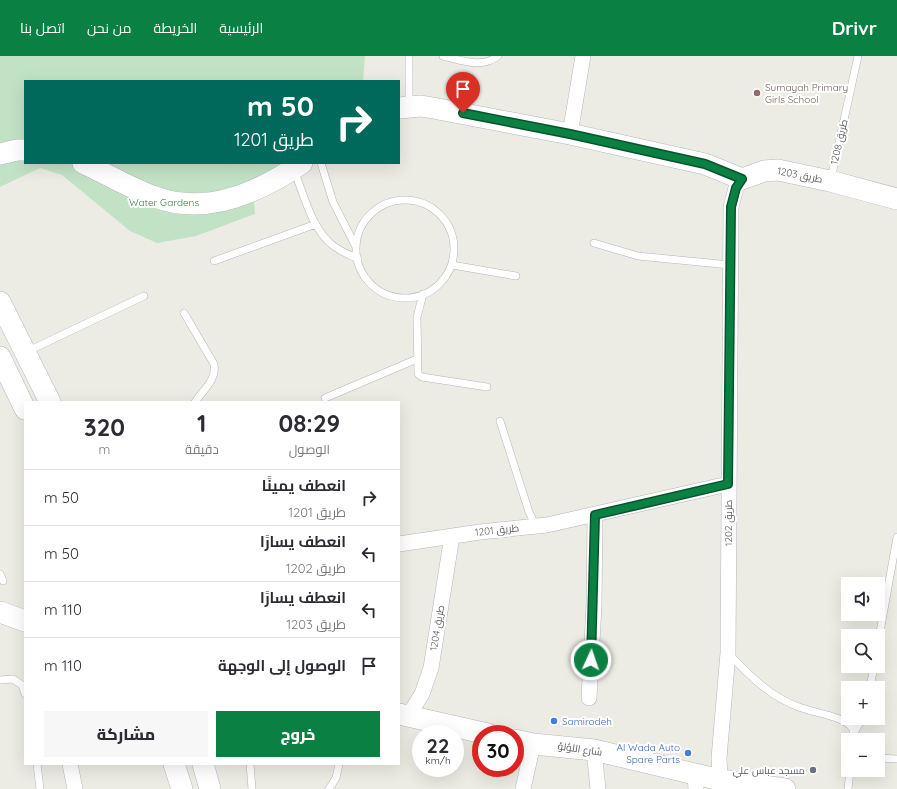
<!DOCTYPE html>
<html lang="ar">
<meta charset="utf-8">
<style>
body{margin:0;font-family:Quicksand,Cairo,sans-serif;background:#f7f7f7;color:#2b2b33;direction:rtl;height:100vh;display:flex;flex-direction:column;font-size:15px;white-space:nowrap}
*{box-sizing:border-box;margin:0}
p{font-size:13px;color:#7c7c81}
.icon{flex:none;width:22px;height:22px;fill:none;stroke:currentColor;stroke-width:2;stroke-linecap:round;stroke-linejoin:round}
.map{position:relative;flex:1;overflow:hidden;direction:ltr}
.sheet{position:absolute;left:24px;top:345px;width:376px;height:364px;display:flex;flex-direction:column;background:#fff;border-radius:0px;box-shadow:0 4px 16px #0002;direction:rtl}
.sheet>*{flex:none}
.hud{position:absolute;left:24px;top:24px;width:376px;height:84px;border-radius:0px;box-shadow:0 4px 16px #0002;direction:rtl;background:#00695c;color:#fff;overflow:hidden}
.fabs{position:absolute;left:841px;top:521px;display:grid;gap:8px}
.fabs a{display:grid;place-items:center;width:44px;height:44px;border-radius:0px;background:#fff;box-shadow:0 4px 16px #0002;font-size:20px}
.speed{position:absolute;left:412px;top:669px;display:flex;gap:8px;font-size:20px;font-weight:700;text-align:center}
.speed>*{display:grid;place-content:center;width:52px;height:52px;border-radius:50%;background:#fff;box-shadow:0 4px 16px #0002;line-height:1}
.speed small{font-size:10px;font-weight:400}
.speed .limit{border:6px solid #d22;background:#fff;color:#111}
.pin{position:absolute;display:grid;place-items:center;width:34px;height:34px;color:#fff;margin:-41px -17px;border-radius:50% 50% 50% 0;rotate:-45deg;box-shadow:0 0 4px #0007}
.pin .icon{rotate:45deg}
.me{position:absolute;width:44px;margin:-22px;rotate:3deg;stroke-linejoin:round;filter:drop-shadow(0 0 3px #0008)}
.turn{display:flex;align-items:center;gap:14px;height:84px;padding:0 20px;font-size:18px}
.turn .icon{width:52px;height:52px;stroke-width:2.5}
.turn b{display:block;font-size:28px;line-height:34px}
.eta{display:flex;justify-content:space-evenly;align-items:center;height:68px;text-align:center}
.eta b{font-size:24px;font-weight:800;line-height:28px}
.primary-button{display:flex;gap:8px;margin-top:auto;padding:8px 20px}
.primary-button a{flex:1;height:46px;border-radius:0px;background:#0b8043;color:#fff;font-size:16px;font-weight:800;line-height:46px;text-align:center}
.primary-button a+a{background:#f7f7f7;color:#2b2b33}
ul{padding:0;list-style:none}
li{display:flex;align-items:center;gap:12px;height:56px;padding:0 20px;border-top:1px solid #e1e1e2}
li div{flex:1}
li b{display:block;font-size:15px}
li em{font-style:normal}
header{display:flex;align-items:center;gap:24px;box-sizing:border-box;height:56px;padding:0 20px;background:#0b8043;color:#fff}
header strong{font-size:19px}
nav{display:flex;gap:22px;margin-inline-start:auto;font-size:14px}
.map>svg:first-child{display:block}
.green{fill:#c2e2c6}
.lines{fill:none;stroke-linecap:round;stroke-linejoin:round}
.lane-casing{stroke:#b4b5ba;stroke-width:8}
.street-casing{stroke:#b4b5ba;stroke-width:16}
.secondary-casing{stroke:#b5b7bc;stroke-width:22}
.lane{stroke:#fff;stroke-width:7}
.street{stroke:#fff;stroke-width:15}
.secondary{stroke:#fff;stroke-width:21}
.route-casing{stroke:#07532c;stroke-width:10}
.route{stroke:#0b8043;stroke-width:7}
.education-dot{fill:#8d6e63;stroke:#fff;stroke-width:1.5}
.shop-dot{fill:#3f7fe0;stroke:#fff;stroke-width:1.5}
.worship-dot{fill:#6b7280;stroke:#fff;stroke-width:1.5}
.labels{text-anchor:middle;dominant-baseline:central;stroke-width:4;stroke-linejoin:round;paint-order:stroke}
.education-label{font-size:10px;fill:#785e54;stroke:#fff;text-anchor:start}
.street-label{font-size:10px;fill:#5c5e63;stroke:#fff}
.park-label{font-size:10px;fill:#3d8148;stroke:#fff}
.shop-label{font-size:10px;fill:#366cbe;stroke:#fff;text-anchor:start}
.worship-label{font-size:10px;fill:#5b616d;stroke:#fff;text-anchor:end}
</style>
<header>
<strong>Drivr</strong>
<nav><a>الرئيسية</a><a>الخريطة</a><a>من نحن</a><a>اتصل بنا</a></nav>
</header>
<div class="map">
<svg width="897" height="733" viewBox="0 0 897 733">
<rect width="100%" height="100%" fill="#edece4"/>
<path class="green" d="M0,0H365L363,25H25V107H306L253,132L255,158L196,180L157,187L130,175L62,119L40,112L0,131Z"/>
<g class="lines">
<g class="lane-casing">
<path id="lane" d="M409,0V50
M443,0C461,4 482,13 498,0
M321,107L333,146L356,191
M294,114C304,139 312,175 335,191C342,196 350,199 358,203
M831,123L858,0
M356 193a49 49 0 1 1 98 0a49 49 0 1 1-98 0Z
M594,187L638,200L730,209
M214,205L316,168
M452,209L516,220
M423,238L417,261L418,318L422,321L487,331
M184,257L214,308C217,324 203,334 195,346
M26,296L144,240
M325,342L417,303
M500,365L529,456L536,470
M0,518L3,525
M878,587L897,481
M728,597C749,619 770,641 799,651C814,657 845,660 853,673V684
M0,624L13,623L22,629L25,638
M870,632L874,610
M853,678L863,662
M878,702L897,703
M37,708L40,733
M250,708L252,733
M329,733L336,722L339,708
M848,733L850,714"/>
</g>
<g class="street-casing">
<path id="street" d="M570,78L583,0
M399,488L480,476L547,469L728,428
M589,642L594,549L595,459
M408,660L422,638L431,612L452,480
M594,694L598,733
M70,708L75,733
M695,718L696,733
M720,724L719,702L728,597L731,151L736,132L742,123
M523,733L533,688"/>
</g>
<g class="secondary-casing">
<path id="secondary" d="M399,52L421,50L433,52L570,78L705,108L742,123L764,115L778,114L830,125L897,143
M0,98L17,94H25
M83,107C107,118 130,132 155,141C206,160 260,136 302,107
M0,246L50,346
M0,301L25,353
M0,556L25,565
M399,658L488,678
M515,684L533,688L594,694L720,724L785,733
M174,708L182,733
M203,708L210,733"/>
</g>
<use href="#lane" class="lane"/>
<use href="#street" class="street"/>
<use href="#secondary" class="secondary"/>
</g>
<g class="lines">
<g class="route-casing">
<path id="route" d="M463,57L570,78L705,108L742,123L736,132L731,151L728,428L595,459L591,604"/>
</g>
<use href="#route" class="route"/>
</g>
<circle class="education-dot" cx="757" cy="37" r="4"/>
<g class="shop-dot">
<circle cx="554" cy="665" r="4"/>
<circle cx="688" cy="697" r="4"/>
</g>
<circle class="worship-dot" cx="813" cy="714" r="4"/>
<g class="labels">
<g class="education-label">
<text x="765" y="31">Sumayah Primary<tspan x="765" dy="12">Girls School</tspan></text>
</g>
<g class="street-label">
<text transform="translate(839 86) rotate(-77)">طريق 1208</text>
<text transform="translate(800 119) rotate(11)">طريق 1203</text>
<text transform="translate(728 467) rotate(-90)">طريق 1202</text>
<text transform="translate(497 474) rotate(-6)">طريق 1201</text>
<text transform="translate(437 572) rotate(-81)">طريق 1204</text>
<text transform="translate(580 693) rotate(8)">شارع اللؤلؤ</text>
</g>
<g class="park-label">
<text x="164" y="146">Water Gardens</text>
</g>
<g class="shop-label">
<text x="562" y="665">Samirodeh</text>
<text x="680" y="691" text-anchor="end">Al Wada Auto<tspan x="680" dy="12">Spare Parts</tspan></text>
</g>
<g class="worship-label">
<text x="805" y="714">مسجد عباس علي</text>
</g>
</g>
</svg>
<div class="fabs">
<a><svg class="icon" aria-label="sound" viewBox="0 0 24 24"><path d="M4 9h4l5-4v14l-5-4H4zM17 9q2 3 0 6"/></svg></a>
<a><svg class="icon" aria-label="search" viewBox="0 0 24 24"><circle cx="10" cy="10" r="6"/><path d="M15 15l6 6"/></svg></a>
<a>+</a>
<a>−</a>
</div>
<div class="speed"><div>22<small>km/h</small></div><div class="limit">30</div></div>
<div class="pin" style="left:463px;top:57px;background:#d93025"><svg class="icon" aria-label="arrive" viewBox="0 0 24 24"><path d="M6 21V4h12l-3 4 3 4H6"/></svg></div>
<svg class="me" style="left:591px;top:604px" viewBox="-20 -20 40 40"><circle r="17" fill="#0b8043" stroke="#fff" stroke-width="3"/><path d="M0-11L8 9 0 5-8 9z" fill="#fff"/></svg>
<div class="hud">
<div class="turn"><svg class="icon" aria-label="right" viewBox="0 0 24 24"><path d="M7 20v-9h11M14 6l5 5-5 5"/></svg><div><b>50 m</b>طريق 1201</div></div>
</div>
<section class="sheet">
<div class="eta">
<div><b>08:29</b><p>الوصول</p></div>
<div><b>1</b><p>دقيقة</p></div>
<div><b>320</b><p>m</p></div>
</div>
<ul>
<li><svg class="icon" aria-label="right" viewBox="0 0 24 24"><path d="M7 20v-9h11M14 6l5 5-5 5"/></svg><div><b>انعطف يمينًا</b><p>طريق 1201</p></div><em>50 m</em></li>
<li><svg class="icon" aria-label="left" viewBox="0 0 24 24"><path d="M17 20v-9H6M10 6l-5 5 5 5"/></svg><div><b>انعطف يسارًا</b><p>طريق 1202</p></div><em>50 m</em></li>
<li><svg class="icon" aria-label="left" viewBox="0 0 24 24"><path d="M17 20v-9H6M10 6l-5 5 5 5"/></svg><div><b>انعطف يسارًا</b><p>طريق 1203</p></div><em>110 m</em></li>
<li><svg class="icon" aria-label="arrive" viewBox="0 0 24 24"><path d="M6 21V4h12l-3 4 3 4H6"/></svg><div><b>الوصول إلى الوجهة</b></div><em>110 m</em></li>
</ul>
<div class="primary-button"><a>خروج</a><a>مشاركة</a></div>
</section>
</div>
